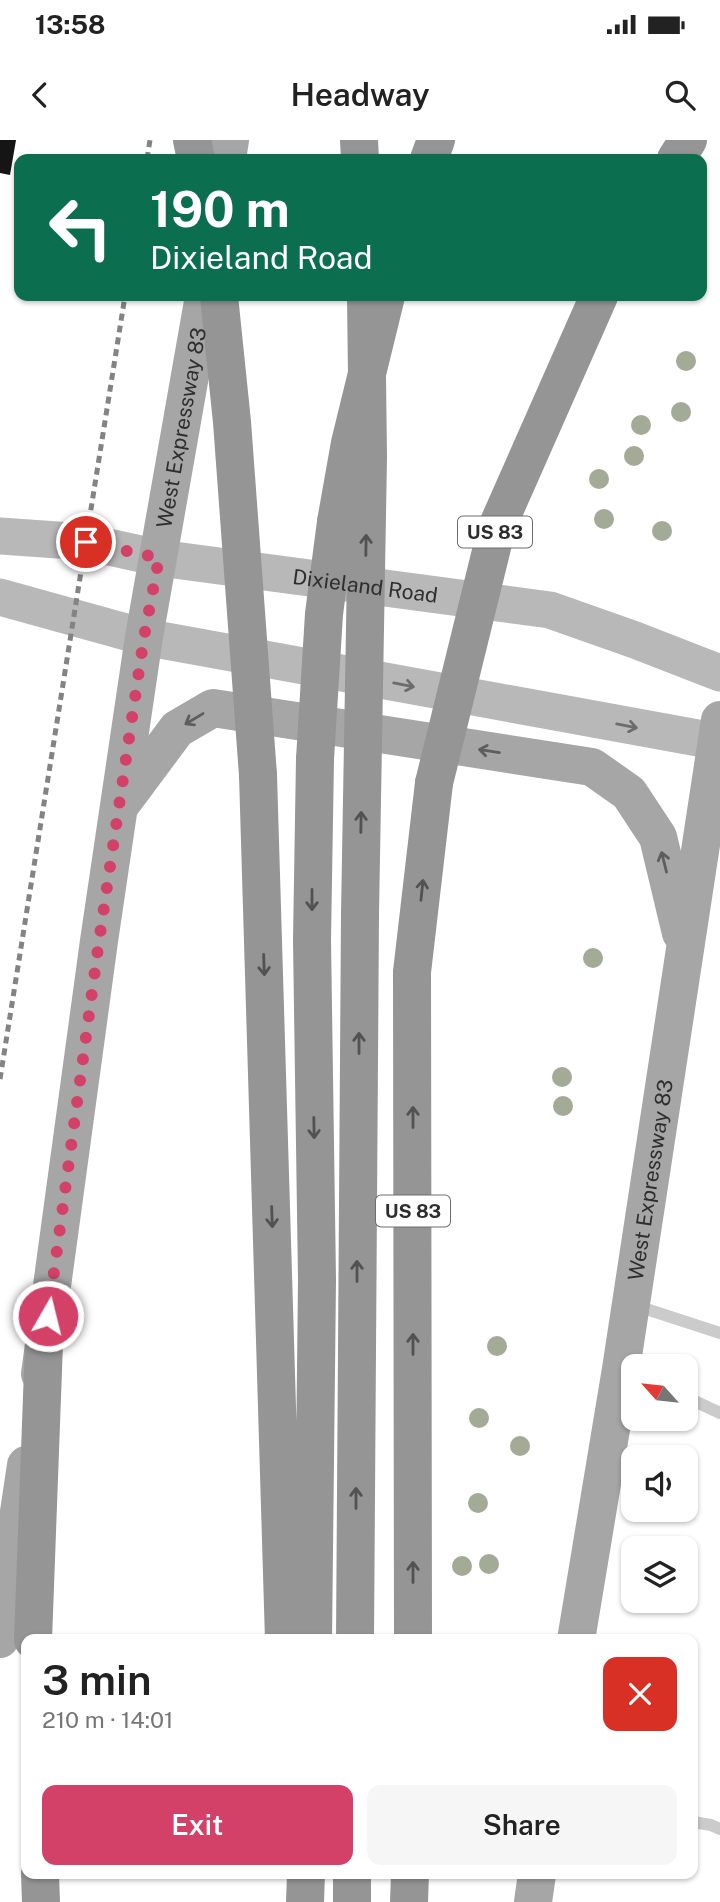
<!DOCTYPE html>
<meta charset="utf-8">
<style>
body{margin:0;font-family:"Public Sans",sans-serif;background:#f6f6f6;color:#222;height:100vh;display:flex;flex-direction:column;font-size:26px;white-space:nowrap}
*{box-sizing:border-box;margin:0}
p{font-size:23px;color:#767676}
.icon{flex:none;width:38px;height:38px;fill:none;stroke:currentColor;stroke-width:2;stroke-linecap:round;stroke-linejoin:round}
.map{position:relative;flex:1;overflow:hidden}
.details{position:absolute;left:21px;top:1494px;width:677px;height:245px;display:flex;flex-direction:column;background:#fff;border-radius:14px;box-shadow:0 2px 5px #0004}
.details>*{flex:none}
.guide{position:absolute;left:14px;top:14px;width:693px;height:147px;border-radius:14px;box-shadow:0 2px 5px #0004;background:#0b6e4f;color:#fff;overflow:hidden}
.needle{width:46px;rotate:297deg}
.fabs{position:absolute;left:621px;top:1214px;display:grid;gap:14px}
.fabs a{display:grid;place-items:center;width:77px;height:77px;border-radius:14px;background:#fff;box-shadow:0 2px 5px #0004;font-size:35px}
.pin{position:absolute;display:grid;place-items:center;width:60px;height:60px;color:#fff;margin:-30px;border:4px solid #fff;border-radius:50%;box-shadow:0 2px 7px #0007}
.me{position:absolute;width:77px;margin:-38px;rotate:8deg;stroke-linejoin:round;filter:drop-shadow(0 0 5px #0008)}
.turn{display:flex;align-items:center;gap:24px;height:147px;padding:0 21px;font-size:32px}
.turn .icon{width:91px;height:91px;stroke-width:2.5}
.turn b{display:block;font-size:49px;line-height:60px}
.round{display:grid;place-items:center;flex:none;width:74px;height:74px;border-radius:14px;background:#f6f6f6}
.summary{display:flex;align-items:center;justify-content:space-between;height:119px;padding:0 21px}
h1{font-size:42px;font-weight:600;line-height:52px}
.action{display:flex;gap:14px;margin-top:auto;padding:14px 21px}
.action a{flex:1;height:80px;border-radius:14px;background:#d44168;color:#fff;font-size:28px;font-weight:600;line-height:80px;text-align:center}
.action a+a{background:#f6f6f6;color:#222}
.status{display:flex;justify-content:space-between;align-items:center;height:49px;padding:0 35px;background:#fff;direction:ltr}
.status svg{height:19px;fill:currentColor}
header{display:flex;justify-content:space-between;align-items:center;height:91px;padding:0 21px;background:#fff;font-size:32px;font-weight:600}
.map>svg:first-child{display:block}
.building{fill:#151515}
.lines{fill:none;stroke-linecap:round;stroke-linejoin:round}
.service{stroke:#cbcbcb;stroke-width:12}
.secondary{stroke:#b8b8b8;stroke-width:37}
.primary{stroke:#a6a6a6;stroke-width:38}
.motorway{stroke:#959595;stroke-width:38}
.rail{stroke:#838383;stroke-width:5;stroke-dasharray:7 5;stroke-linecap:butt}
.motorway-bridge{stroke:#959595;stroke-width:38}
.tree{fill:#a3aa96}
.oneway{stroke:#525252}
.oneway2{stroke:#6c6c6c}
.oneway3{stroke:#5e5e5e}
.route{stroke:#d44168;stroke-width:12;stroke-dasharray:0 21.6}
.labels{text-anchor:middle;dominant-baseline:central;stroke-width:7;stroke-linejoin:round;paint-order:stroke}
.shield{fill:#fff;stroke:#6d6d6d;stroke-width:2}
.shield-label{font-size:19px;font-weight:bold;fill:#2e2e2e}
.street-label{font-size:21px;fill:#2e2e2e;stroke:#fff}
</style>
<div class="status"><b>13:58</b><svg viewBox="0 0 49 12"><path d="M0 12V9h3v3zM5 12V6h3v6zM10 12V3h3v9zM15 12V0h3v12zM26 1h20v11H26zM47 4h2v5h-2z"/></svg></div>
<header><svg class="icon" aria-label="back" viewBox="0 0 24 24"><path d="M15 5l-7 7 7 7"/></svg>Headway<svg class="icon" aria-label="search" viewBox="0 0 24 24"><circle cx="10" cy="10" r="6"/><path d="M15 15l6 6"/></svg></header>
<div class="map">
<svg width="720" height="1762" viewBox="0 0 720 1762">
<rect width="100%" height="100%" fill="#fff"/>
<path class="building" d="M0,0H16L10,35L0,33Z"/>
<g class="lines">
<path class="service" d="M634,1165L720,1193
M686,1257L720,1273
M693,1682L711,1685L720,1689"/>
<g class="secondary">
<path id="s1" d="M0,396L86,402L159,418L550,470L635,500L720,533"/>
<path d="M0,457L144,497L720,602"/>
</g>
<g class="primary">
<path d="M227,19L230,0"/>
<path d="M122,663L177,589L213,568L592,627L629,653L658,697L681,793"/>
<path id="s2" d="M40,1234L99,801L144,497L204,156"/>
<path d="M0,1499L26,1325"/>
<path id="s3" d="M576,1500L621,1229L720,580"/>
<path d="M533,1762L537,1734"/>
</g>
<path class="motorway" d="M192,0L196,19
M359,0L360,19
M429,19L436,0
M676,19L688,0
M336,382L350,303L386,156
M258,635L284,1500
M33,1500L44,1203
M313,1500L317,1140L312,800L315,619
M355,1500L360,774
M413,1500L412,832L434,643
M40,1734L41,1762
M305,1762L306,1734
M352,1762V1734
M409,1762L410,1734"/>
<path class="rail" d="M147,19L150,0
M0,939L125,156"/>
<path class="motorway-bridge" d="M219,156L232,282L258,635
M315,619L324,474L336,382
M434,643L497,387L599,156
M360,774L368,317L366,156"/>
</g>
<g class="tree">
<circle cx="686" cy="221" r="10"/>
<circle cx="681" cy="272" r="10"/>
<circle cx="641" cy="285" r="10"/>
<circle cx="634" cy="316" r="10"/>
<circle cx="599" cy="339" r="10"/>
<circle cx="604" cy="379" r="10"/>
<circle cx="662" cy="391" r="10"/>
<circle cx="593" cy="818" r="10"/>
<circle cx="562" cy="937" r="10"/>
<circle cx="563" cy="966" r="10"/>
<circle cx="497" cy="1206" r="10"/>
<circle cx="479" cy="1278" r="10"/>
<circle cx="520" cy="1306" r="10"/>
<circle cx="478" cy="1363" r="10"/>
<circle cx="489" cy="1424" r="10"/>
<circle cx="462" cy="1426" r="10"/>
</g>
<defs><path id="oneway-shaft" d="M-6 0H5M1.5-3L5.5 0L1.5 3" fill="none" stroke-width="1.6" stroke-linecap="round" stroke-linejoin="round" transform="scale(1.75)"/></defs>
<g class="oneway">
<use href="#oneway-shaft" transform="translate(366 405) rotate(-89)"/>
<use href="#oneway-shaft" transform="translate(361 682) rotate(-89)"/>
<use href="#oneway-shaft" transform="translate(422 750) rotate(-84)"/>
<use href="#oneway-shaft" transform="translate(312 760) rotate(90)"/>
<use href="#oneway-shaft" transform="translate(264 825) rotate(88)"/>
<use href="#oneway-shaft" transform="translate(359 903) rotate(-90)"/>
<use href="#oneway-shaft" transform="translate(413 977) rotate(-90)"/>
<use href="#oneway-shaft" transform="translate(314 988) rotate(89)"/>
<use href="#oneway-shaft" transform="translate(272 1077) rotate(88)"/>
<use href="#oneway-shaft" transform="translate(357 1131) rotate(-90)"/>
<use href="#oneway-shaft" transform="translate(413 1204) rotate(-90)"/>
<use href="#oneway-shaft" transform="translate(356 1358) rotate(-90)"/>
<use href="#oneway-shaft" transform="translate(413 1432) rotate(-90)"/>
</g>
<g class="oneway2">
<use href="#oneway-shaft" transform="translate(404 545) rotate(11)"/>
<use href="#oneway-shaft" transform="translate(627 586) rotate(11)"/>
</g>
<g class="oneway3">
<use href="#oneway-shaft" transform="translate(194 579) rotate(149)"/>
<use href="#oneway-shaft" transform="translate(489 611) rotate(-171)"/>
<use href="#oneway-shaft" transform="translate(664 722) rotate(-104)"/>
</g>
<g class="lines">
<path class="route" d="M48,1176L99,801L144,497L159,418L86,402"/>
</g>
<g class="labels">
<g class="shield">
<rect x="458" y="376.5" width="74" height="31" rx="5"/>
<rect x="376" y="1055.5" width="74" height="31" rx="5"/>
</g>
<g class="shield-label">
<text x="495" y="392">US 83</text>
<text x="413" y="1071">US 83</text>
</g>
<g class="street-label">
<text stroke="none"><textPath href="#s2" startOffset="957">West Expressway 83</textPath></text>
<text stroke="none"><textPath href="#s1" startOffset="369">Dixieland Road</textPath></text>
<text stroke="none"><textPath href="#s3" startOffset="466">West Expressway 83</textPath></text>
</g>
</g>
</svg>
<div class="fabs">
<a><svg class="needle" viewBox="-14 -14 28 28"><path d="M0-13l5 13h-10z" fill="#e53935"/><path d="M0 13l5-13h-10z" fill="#767676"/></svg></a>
<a><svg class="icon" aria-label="sound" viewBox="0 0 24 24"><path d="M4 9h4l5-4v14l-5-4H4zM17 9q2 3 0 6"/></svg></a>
<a><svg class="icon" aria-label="layers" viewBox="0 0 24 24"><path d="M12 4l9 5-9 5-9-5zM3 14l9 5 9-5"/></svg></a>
</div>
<div class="pin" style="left:86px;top:402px;background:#d93025"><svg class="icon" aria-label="arrive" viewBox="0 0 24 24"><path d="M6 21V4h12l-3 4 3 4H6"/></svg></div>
<svg class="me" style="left:48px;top:1176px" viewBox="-20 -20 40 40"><circle r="17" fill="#d44168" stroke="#fff" stroke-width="3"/><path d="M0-11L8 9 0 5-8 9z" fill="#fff"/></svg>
<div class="guide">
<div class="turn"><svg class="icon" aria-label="left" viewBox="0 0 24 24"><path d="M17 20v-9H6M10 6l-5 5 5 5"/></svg><div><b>190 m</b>Dixieland Road</div></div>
</div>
<section class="details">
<div class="summary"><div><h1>3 min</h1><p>210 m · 14:01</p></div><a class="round" style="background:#d93025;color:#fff"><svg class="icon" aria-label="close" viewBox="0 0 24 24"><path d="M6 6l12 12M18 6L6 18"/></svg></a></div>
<div class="action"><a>Exit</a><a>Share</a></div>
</section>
</div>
